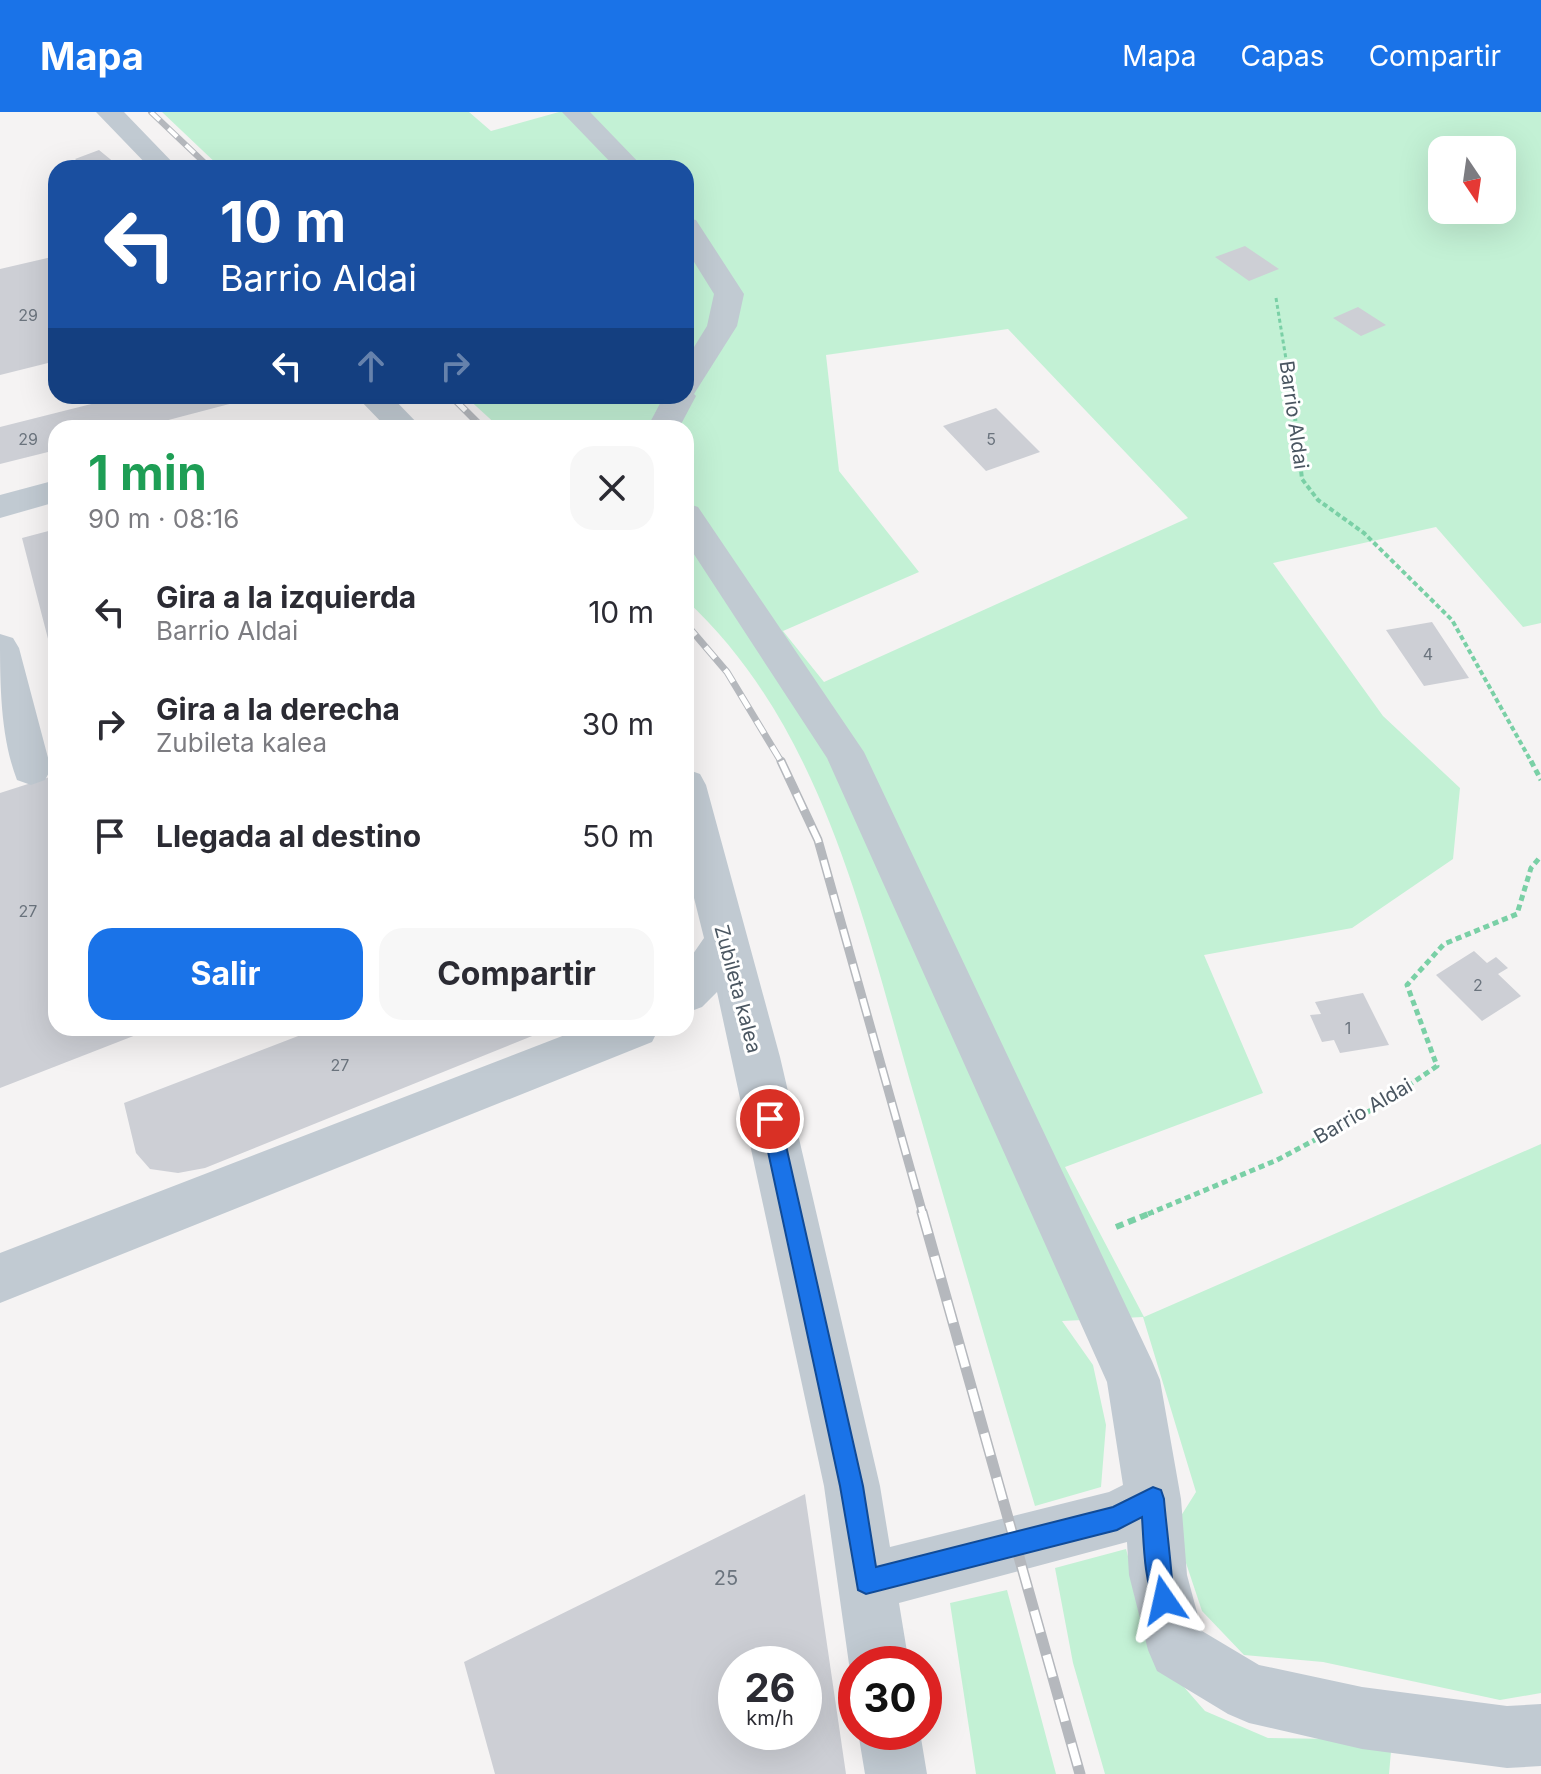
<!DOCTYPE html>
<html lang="es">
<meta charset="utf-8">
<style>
body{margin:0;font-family:Inter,sans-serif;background:#f7f7f7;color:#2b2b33;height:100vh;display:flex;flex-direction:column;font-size:30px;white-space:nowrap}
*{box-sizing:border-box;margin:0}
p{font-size:26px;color:#7c7c81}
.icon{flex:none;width:44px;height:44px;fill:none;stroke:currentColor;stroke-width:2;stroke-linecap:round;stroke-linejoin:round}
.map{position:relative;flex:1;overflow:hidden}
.side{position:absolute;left:48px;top:308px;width:646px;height:616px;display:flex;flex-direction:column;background:#fff;border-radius:24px;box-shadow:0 8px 32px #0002}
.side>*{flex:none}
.hud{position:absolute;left:48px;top:48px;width:646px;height:244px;border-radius:24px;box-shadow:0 8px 32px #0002;background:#1a4fa0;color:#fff;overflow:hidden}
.needle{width:52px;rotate:167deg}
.tools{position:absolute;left:1428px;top:24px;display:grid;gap:16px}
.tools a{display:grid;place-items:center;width:88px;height:88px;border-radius:16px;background:#fff;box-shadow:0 8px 32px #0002;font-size:40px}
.speed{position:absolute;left:718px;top:1534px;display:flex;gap:16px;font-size:40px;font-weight:700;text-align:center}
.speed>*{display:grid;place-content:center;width:104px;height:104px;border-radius:50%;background:#fff;box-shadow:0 8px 32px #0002;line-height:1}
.speed small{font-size:20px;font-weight:400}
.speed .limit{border:12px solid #d22;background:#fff;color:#111}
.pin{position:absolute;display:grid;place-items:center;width:68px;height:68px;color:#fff;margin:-34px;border:4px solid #fff;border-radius:50%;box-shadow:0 2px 8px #0007}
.me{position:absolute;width:88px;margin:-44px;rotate:349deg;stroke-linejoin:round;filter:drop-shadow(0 0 6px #0008)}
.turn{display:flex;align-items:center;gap:28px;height:168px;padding:0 40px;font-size:36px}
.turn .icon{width:104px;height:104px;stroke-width:2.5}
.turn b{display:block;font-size:56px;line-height:68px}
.lanes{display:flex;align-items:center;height:76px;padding:0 40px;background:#0003;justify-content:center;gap:40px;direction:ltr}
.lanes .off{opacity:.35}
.round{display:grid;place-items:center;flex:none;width:84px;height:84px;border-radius:24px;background:#f7f7f7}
.overview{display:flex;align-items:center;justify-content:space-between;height:136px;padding:0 40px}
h1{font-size:48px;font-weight:700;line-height:60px;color:#1e9e55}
.action{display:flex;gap:16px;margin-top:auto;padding:16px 40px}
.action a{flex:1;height:92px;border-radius:24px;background:#1a73e8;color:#fff;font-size:32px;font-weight:700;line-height:92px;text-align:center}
.action a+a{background:#f7f7f7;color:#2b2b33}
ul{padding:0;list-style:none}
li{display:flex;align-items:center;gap:24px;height:112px;padding:0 40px}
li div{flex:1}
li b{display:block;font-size:30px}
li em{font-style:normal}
header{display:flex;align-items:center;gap:48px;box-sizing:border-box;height:112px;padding:0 40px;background:#1a73e8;color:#fff}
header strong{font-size:38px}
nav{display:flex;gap:44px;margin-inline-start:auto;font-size:28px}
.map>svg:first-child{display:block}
.green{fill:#c3f1d5;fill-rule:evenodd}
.building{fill:#cdcfd5;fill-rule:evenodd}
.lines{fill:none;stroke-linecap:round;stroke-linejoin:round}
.path-far3{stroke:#7ad0a6;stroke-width:3;stroke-dasharray:4 3;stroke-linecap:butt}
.path-far2{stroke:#7ad0a6;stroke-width:4;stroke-dasharray:5 3;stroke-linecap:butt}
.path-far1{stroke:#7ad0a6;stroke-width:5;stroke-dasharray:6 4;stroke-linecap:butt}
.path{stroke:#7ad0a6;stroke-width:6;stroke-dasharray:8 5;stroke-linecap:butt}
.minor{fill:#c1cad2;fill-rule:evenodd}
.rail-far3-casing{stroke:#b5b8bd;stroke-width:6}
.rail-far2-casing{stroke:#b5b8bd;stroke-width:7}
.rail-far1-casing{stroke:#b5b8bd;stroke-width:9}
.rail-casing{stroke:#b5b8bd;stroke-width:11}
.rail-far3{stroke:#fff;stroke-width:4;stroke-dasharray:12;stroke-linecap:butt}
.rail-far2{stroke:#fff;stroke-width:5;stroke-dasharray:15;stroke-linecap:butt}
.rail-far1{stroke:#fff;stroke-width:6;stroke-dasharray:18;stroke-linecap:butt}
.rail{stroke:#fff;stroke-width:8;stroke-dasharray:23;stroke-linecap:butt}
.route{fill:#1a73e8;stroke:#114b97;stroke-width:2}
.labels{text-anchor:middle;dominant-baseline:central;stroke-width:6;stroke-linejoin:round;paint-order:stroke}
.number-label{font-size:16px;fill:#6b747e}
.street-label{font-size:20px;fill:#4a5661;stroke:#fff}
.near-number-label{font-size:20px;fill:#6b747e}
</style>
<header>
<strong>Mapa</strong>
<nav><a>Mapa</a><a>Capas</a><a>Compartir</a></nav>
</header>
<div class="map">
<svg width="1541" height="1662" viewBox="0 0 1541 1662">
<rect width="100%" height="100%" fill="#f5f3f3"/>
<path class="green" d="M162,0H469L491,19L559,0H1541V511L1523,515L1436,415L1273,451L1383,604L1460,676L1453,747L1352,816L1204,843L1263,981L1065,1055L1144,1205L1541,1032V1581L1500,1588L1323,1550L1244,1543L1202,1499L1174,1415L1196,1380L1143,1205L1062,1209L1093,1253L1106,1313L1101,1375L1035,1394C995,1261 956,1127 917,993C865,817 826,618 686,488V316H500L465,284H686V56H221ZM1442,38H1502V98H1442ZM1008,217L1188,406L824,570L783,519L919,460L839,359L826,243Z
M1126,1437L1155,1542L1205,1599L1268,1626L1392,1628L1389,1662H1105L1073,1551L1055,1456Z
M1007,1478L1056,1662H976L950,1491Z"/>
<path class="building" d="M99,38L121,56H85L75,47Z
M1245,134L1279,157L1249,169L1215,145Z
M56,144V249L0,263V157Z
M1358,195L1386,213L1361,224L1333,206Z
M123,284L256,285L138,316H56V338L0,352V315Z
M996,296L1040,340L986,359L943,314Z
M56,417V554H55L22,426Z
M1432,510L1469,566L1424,574L1386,518Z
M56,663V916H154L0,976V681Z
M1474,839L1487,851L1496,845L1508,856L1498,862L1521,884L1482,909L1436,863Z
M1363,881L1389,933L1340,941L1334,928L1322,930L1310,903L1321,902L1315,890Z
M319,916H552L205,1056L178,1061L150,1057L136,1041L124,991Z
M805,1382L846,1662H495L464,1550ZM736,1552H804V1620H736Z"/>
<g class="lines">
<path class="path-far3" d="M1276,186L1293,290"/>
<path class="path-far2" d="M1293,288L1302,367L1318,388L1364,421L1452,508L1532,651"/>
<path class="path-far1" d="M1531,649L1541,668
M1148,1102L1277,1048L1377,995L1437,954L1407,873L1444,832L1517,802L1531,756L1541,744"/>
<path class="path" d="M1116,1115L1153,1100"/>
<path class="minor" d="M96,0H124L178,56H150Z
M562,0H590L644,56H616Z
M686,106L696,108L744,182L737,214L694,282L696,284L679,316H647L664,284H686V248L707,214L714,182L686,137Z
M356,284H391L422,316H387Z
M56,368V390L0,406V383Z
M686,391L698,395L864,640L1152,1249L1160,1268L1181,1387L1187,1463L1202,1519L1259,1553L1362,1575L1507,1594L1541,1592V1654L1507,1656L1362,1637L1249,1611L1228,1602L1157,1559L1148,1538L1129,1463L1127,1430L899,1491L909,1552H856V1569L849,1552L824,1374L717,880L702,895L686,901V852L704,826L686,754V657L700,662L706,673L780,945L880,1374L890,1435L1109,1380L1123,1373L1107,1270L827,646L686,430Z
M0,522L13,526L19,536L51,657L45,668L31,673L17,668C0,624 0,570 0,522Z
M583,916H659L652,930L0,1191V1141Z
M858,1620H920L927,1662H865Z"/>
<g class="rail-far3-casing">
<path id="rail-far3" d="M151,0L210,56
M450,284L457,290"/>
</g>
<g class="rail-far2-casing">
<path id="rail-far2" d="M455,288L483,316
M686,512L727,560L782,651"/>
</g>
<g class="rail-far1-casing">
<path id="rail-far1" d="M781,649L818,728L923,1102"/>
</g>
<g class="rail-casing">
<path id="rail" d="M922,1100L1080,1662"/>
</g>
<use href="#rail-far3" class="rail-far3"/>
<use href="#rail-far2" class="rail-far2"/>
<use href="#rail-far1" class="rail-far1"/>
<use href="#rail" class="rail"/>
</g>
<path class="route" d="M770,997L777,1000L780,1007L863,1374L876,1455L1113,1395L1153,1375L1161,1378L1164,1387C1165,1404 1176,1489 1173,1496L1164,1500L1156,1496C1144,1467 1144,1436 1142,1405L1117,1418L866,1482L858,1478L840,1374L761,1007L763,1000Z"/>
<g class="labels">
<g class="number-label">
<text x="28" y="203">29</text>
<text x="28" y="327">29</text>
<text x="991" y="327">5</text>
<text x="1428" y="542">4</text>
<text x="28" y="799">27</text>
<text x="1478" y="873">2</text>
<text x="1348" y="916">1</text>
<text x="340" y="953">27</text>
</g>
<g class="street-label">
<text transform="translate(1294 303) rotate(82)">Barrio Aldai</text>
<text transform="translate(738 877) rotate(75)">Zubileta kalea</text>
<text transform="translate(1363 999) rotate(-30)">Barrio Aldai</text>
</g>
<g class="near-number-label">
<text x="726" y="1466">25</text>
</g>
</g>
</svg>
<div class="tools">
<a><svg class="needle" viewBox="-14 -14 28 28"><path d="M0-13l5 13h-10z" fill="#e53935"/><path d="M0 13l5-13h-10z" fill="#7c7c81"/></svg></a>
</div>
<div class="speed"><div>26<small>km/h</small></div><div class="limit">30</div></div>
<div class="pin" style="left:770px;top:1007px;background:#d93025"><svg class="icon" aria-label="arrive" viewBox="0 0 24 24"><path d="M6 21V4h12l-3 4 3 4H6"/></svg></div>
<svg class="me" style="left:1164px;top:1488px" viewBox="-20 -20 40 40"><path d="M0-17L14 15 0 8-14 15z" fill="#1a73e8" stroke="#fff" stroke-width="4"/></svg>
<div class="hud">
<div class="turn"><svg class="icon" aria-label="left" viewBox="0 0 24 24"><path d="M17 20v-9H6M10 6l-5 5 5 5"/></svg><div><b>10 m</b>Barrio Aldai</div></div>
<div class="lanes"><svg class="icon" aria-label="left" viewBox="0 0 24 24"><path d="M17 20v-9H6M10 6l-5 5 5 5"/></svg><svg class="icon off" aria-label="ahead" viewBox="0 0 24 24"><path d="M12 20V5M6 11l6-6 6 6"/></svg><svg class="icon off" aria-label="right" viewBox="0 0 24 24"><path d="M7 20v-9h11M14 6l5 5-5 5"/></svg></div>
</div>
<section class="side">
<div class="overview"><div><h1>1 min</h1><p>90 m · 08:16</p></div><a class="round"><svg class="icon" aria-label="close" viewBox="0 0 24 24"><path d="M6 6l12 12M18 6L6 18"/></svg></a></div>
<ul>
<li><svg class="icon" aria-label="left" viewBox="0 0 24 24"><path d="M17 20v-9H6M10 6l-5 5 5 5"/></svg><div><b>Gira a la izquierda</b><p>Barrio Aldai</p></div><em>10 m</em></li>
<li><svg class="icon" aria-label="right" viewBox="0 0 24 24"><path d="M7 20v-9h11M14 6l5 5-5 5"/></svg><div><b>Gira a la derecha</b><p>Zubileta kalea</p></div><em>30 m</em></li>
<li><svg class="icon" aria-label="arrive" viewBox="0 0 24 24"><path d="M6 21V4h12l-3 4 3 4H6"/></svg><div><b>Llegada al destino</b></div><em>50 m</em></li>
</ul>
<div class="action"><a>Salir</a><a>Compartir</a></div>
</section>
</div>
